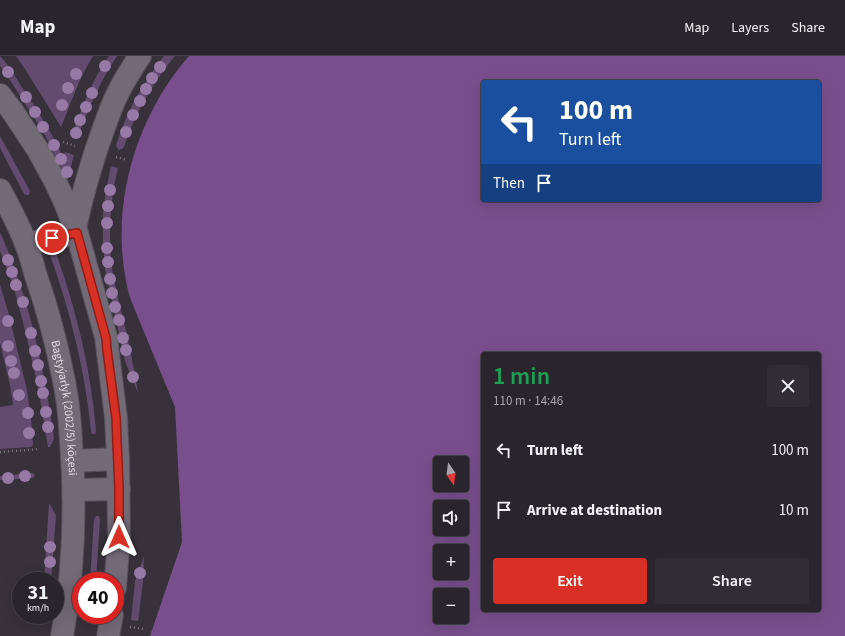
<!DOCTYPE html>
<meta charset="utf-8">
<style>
body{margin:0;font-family:"Source Sans 3",sans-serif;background:#322d35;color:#f1f3f6;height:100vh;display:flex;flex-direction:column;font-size:15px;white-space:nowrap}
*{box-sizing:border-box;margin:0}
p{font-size:13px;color:#a5a5aa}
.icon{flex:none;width:22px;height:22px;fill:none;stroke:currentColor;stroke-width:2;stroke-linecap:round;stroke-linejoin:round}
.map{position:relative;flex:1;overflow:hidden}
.panel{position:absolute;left:481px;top:296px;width:340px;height:260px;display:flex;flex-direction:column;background:#2a252d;border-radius:4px;box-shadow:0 4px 16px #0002,0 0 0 1px #464249}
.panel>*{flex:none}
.guide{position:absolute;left:481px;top:24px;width:340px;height:122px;border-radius:4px;box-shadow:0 4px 16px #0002,0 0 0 1px #464249;background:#1a4fa0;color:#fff;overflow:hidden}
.needle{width:26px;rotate:166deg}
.buttons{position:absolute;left:433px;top:400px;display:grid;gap:8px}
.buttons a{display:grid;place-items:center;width:36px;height:36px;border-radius:4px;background:#2a252d;box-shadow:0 4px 16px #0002,0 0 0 1px #464249;font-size:20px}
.speed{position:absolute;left:12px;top:516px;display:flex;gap:8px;font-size:20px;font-weight:700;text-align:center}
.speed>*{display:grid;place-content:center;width:52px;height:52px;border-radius:50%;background:#2a252d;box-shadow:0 4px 16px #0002,0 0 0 1px #464249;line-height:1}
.speed small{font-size:10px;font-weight:400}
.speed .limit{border:6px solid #d22;background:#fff;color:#111}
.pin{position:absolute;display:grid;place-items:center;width:34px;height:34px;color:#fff;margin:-17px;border:2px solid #fff;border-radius:50%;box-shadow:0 1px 4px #0007}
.me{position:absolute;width:44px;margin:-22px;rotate:0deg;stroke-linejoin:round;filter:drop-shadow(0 0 3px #0008)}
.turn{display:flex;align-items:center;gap:14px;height:84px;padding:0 12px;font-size:18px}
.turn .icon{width:52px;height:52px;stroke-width:2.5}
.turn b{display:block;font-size:28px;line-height:34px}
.then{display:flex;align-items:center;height:38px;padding:0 12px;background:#0003;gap:8px;font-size:15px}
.round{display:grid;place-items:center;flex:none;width:42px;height:42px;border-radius:4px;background:#322d35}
.headline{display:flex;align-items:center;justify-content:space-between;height:68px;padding:0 12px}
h1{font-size:24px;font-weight:600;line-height:30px;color:#1e9e55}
.button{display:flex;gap:8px;margin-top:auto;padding:8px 12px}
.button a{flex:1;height:46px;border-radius:4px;background:#d93025;color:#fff;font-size:16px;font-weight:600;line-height:46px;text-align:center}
.button a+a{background:#322d35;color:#f1f3f6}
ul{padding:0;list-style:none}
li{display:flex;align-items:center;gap:12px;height:60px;padding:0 12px}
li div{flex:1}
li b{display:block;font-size:15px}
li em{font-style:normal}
header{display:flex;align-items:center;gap:24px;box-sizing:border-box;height:56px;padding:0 20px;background:#2a252d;border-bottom:1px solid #464249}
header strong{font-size:19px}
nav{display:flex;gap:22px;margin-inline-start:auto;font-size:14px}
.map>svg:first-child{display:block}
.green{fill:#624b6e}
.forest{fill:#784f8c;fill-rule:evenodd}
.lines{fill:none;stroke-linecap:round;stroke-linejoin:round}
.minor-casing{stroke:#554f58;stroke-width:24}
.path{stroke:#807a83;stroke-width:2.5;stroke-dasharray:1 3;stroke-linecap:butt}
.minor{stroke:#726a77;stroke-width:22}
.tree{fill:#967aa5}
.route-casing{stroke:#8d1f18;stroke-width:10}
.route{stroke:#d93025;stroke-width:7}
.labels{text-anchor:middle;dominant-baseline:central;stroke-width:3;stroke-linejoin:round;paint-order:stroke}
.street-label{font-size:12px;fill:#e0dbe2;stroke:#1d1a1f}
</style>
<header>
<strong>Map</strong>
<nav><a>Map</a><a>Layers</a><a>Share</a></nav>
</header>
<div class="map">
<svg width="845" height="580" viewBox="0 0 845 580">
<rect width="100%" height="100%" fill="#38313c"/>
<path class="green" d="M0,0C9,9 16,22 23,33C38,55 52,77 63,101L65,96L74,99L67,126L45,79L10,24L0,10Z
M16,0H93C79,22 71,47 61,71L25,13Z
M109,0H117C100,26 88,52 78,81L72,79C82,51 92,24 109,0Z
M164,0H175C151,30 136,55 124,91L122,93L119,94L117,92L116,89C120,78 124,66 129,56C138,36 151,17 164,0Z
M0,80L30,135L29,139H26L24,138L0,92Z
M111,110L118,112C110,144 108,179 112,212C114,229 119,246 123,262C129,287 134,312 138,337L125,305L105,213L103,187V157L106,134Z
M0,176C29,241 44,311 54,382L53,385L50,391H48L38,331L25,274L13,229L0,195Z
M53,192L55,194C76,253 91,313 96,375L95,378H92L91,375C85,313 70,255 49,196L50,193Z
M0,229L8,255L27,334L31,362L33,389L31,391L0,393V351L13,349L10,329L0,287Z
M32,417L34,418L35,420L33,422L0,424V420Z
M49,447L56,459L51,525H44Z
M96,460H99L100,463L96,525H90L94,463Z
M144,500L143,526L138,565L131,564L135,525Z"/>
<path class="forest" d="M189,0H845V580H150L182,486L175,351L130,242C107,158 133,64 189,0ZM483,26H819V144H483ZM483,298H819V554H483ZM440,407H462V429H440ZM440,451H462V473H440ZM440,495H462V517H440ZM440,539H462V561H440Z"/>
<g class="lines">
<g class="minor-casing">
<g id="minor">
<path d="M0,39L13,56L38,94L55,125L64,144L77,177L106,281L116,362L118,403L119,481L115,532"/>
<path id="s1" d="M0,134C9,151 19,169 26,188C30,198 33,209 36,220C48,254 57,289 64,325C68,344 70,365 71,385C76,450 74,516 62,580"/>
<path d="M75,172C82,140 91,108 102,77C107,64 111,50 118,37C124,24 132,12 140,0"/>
<path d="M26,188L77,177"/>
<path d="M73,405L118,403"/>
<path d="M74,434L119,433"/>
<path d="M108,580L112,559"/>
</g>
</g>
<path class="path" d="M63,86L75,90
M116,101L127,104
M0,396L40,393
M130,571L144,573"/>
<use href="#minor" class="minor"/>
</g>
<g class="tree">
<circle cx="105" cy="10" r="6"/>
<circle cx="160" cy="11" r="6"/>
<circle cx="8" cy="16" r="6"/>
<circle cx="76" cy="18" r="6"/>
<circle cx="152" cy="22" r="6"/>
<circle cx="68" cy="32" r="6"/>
<circle cx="146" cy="33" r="6"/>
<circle cx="92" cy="37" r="6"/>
<circle cx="26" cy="41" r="6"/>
<circle cx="140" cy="45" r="6"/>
<circle cx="62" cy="49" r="6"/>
<circle cx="86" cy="51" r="6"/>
<circle cx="35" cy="56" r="6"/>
<circle cx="133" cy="59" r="6"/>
<circle cx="80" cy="64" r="6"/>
<circle cx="43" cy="71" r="6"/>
<circle cx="126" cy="76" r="6"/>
<circle cx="76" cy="77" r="6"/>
<circle cx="54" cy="89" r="6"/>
<circle cx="61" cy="103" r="6"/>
<circle cx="67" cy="116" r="6"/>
<circle cx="110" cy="134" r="6"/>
<circle cx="108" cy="150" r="6"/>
<circle cx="107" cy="167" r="6"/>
<circle cx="107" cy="192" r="6"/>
<circle cx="8" cy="204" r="6"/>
<circle cx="108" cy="206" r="6"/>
<circle cx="12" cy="216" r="6"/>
<circle cx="110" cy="223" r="6"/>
<circle cx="16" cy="229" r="6"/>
<circle cx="112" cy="237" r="6"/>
<circle cx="23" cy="246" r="6"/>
<circle cx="115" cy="251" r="6"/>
<circle cx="119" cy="264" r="6"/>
<circle cx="8" cy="265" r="6"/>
<circle cx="31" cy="277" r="6"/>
<circle cx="123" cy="282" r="6"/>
<circle cx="8" cy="290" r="6"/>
<circle cx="126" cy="294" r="6"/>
<circle cx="35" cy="295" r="6"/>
<circle cx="11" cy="305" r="6"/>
<circle cx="38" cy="309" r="6"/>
<circle cx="14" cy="317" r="6"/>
<circle cx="133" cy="321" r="6"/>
<circle cx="41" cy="325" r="6"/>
<circle cx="43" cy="337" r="6"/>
<circle cx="19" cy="339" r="6"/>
<circle cx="46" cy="356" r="6"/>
<circle cx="28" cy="357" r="6"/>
<circle cx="48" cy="371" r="6"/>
<circle cx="29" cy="377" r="6"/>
<circle cx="25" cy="420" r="6"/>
<circle cx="8" cy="422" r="6"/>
<circle cx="50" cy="491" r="6"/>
<circle cx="50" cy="506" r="6"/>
<circle cx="140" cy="517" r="6"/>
</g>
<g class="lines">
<g class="route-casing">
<path id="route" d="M52,182L77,177L106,282L107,294L116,362L119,433V481"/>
</g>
<use href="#route" class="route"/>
</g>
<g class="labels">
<g class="street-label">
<text stroke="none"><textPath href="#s1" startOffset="229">Bagtyýarlyk (2002/5) köçesi</textPath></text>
</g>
</g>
</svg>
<div class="buttons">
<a><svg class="needle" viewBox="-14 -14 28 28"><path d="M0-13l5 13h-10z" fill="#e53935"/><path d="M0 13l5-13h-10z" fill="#a5a5aa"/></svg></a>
<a><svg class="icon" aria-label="sound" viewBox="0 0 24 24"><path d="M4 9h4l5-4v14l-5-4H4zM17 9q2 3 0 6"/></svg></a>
<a>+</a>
<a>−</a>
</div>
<div class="speed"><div>31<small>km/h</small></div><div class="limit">40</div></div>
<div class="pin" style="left:52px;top:182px;background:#d93025"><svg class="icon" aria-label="arrive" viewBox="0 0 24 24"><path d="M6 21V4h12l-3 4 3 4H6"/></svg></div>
<svg class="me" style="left:119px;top:481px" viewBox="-20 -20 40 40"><path d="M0-17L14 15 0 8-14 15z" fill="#d93025" stroke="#fff" stroke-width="4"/></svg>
<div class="guide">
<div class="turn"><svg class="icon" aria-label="left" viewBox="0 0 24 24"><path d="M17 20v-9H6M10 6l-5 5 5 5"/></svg><div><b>100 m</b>Turn left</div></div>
<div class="then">Then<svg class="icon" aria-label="arrive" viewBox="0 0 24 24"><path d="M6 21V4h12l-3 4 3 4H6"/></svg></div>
</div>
<section class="panel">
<div class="headline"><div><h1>1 min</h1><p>110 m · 14:46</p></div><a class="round"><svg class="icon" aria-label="close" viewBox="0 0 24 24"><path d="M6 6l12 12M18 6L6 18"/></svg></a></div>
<ul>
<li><svg class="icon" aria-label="left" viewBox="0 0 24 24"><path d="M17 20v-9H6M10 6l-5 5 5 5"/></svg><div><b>Turn left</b></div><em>100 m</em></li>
<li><svg class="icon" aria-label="arrive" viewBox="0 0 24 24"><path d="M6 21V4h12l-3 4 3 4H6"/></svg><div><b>Arrive at destination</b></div><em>10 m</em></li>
</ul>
<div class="button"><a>Exit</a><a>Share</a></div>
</section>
</div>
